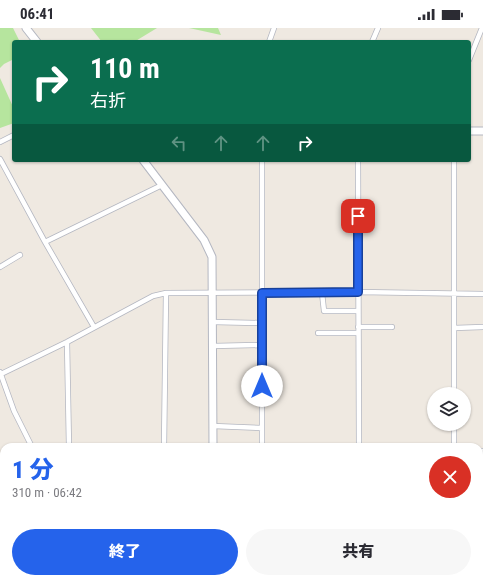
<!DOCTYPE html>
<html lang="ja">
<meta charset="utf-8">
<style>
body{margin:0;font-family:"Roboto Condensed","Noto Sans JP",sans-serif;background:#f7f7f7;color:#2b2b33;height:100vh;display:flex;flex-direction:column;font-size:15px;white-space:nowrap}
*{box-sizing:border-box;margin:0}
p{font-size:13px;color:#7c7c81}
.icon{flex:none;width:22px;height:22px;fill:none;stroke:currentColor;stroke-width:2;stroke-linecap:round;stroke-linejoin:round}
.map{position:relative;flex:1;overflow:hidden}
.side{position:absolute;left:0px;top:415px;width:483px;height:140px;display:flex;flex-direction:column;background:#fff;border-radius:12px 12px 0 0;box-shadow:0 1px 3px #0004}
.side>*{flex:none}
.guide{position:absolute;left:12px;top:12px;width:459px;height:122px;border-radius:4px;box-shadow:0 1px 3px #0004;background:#0b6e4f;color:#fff;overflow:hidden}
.tools{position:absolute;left:427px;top:359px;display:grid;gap:8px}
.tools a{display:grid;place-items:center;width:44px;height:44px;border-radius:50%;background:#fff;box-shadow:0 1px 3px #0004;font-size:20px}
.pin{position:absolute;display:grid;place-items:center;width:34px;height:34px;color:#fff;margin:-17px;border-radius:8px;box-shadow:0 2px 6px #0006}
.me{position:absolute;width:44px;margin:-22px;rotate:0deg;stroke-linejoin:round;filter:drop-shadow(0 0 3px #0008)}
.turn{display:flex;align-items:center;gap:14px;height:84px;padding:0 12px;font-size:18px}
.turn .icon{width:52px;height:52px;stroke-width:2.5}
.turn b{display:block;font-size:28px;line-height:34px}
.lanes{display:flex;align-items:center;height:38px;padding:0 12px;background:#0003;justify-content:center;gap:20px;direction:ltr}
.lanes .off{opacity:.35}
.round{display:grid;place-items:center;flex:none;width:42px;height:42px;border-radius:21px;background:#f7f7f7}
.headline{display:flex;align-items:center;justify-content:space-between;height:68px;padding:0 12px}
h1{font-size:24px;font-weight:800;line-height:30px;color:#2563eb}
.button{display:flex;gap:8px;margin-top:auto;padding:8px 12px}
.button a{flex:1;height:46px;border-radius:24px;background:#2563eb;color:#fff;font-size:16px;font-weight:800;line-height:46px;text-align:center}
.button a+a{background:#f7f7f7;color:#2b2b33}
.status{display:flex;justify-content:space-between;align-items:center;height:28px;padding:0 20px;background:#fff;direction:ltr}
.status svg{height:11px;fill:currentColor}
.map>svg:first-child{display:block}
.green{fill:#b6e59e}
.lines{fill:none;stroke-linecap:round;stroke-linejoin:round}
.street-casing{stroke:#b4b7c1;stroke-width:6}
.secondary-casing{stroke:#b4b7c1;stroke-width:9}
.highway-casing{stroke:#c9c9c9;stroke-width:11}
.street{stroke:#fff;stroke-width:4.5}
.secondary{stroke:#fff;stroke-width:7}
.highway{stroke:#ffa35c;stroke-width:9}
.route-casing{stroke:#184099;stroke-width:10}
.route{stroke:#2563eb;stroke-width:7}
</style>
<div class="status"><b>06:41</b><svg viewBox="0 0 49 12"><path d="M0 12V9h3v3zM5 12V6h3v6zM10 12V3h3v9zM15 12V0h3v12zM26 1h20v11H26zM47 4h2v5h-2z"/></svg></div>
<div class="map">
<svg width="483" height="555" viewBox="0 0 483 555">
<rect width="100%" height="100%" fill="#efe9e1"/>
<path class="green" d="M0,0H13L20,14H14V31L4,36L0,40Z
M91,0H157L134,14H102Z
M189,0H218L221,7Z
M0,50L14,81V95L0,100Z"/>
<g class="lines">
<g class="street-casing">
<path id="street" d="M269,14L274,0
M372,14L378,0
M469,32L482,0
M0,114L14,107
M0,131L45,214L94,299
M358,132L359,419
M45,214L162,157
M0,239L20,227
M322,265L324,283H358
M213,294L262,295
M358,299H392
M454,300L483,299
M318,305H358
M67,314L69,419
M213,318L262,317
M0,344L14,383L32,419
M1,346L67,314L153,268L166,265L358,264L483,266
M454,366V132
M213,398L262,400
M164,419L166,265
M262,419V132
M454,419V396
M479,423H483
M0,441L4,440
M479,533L483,532
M0,545L4,550
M92,551L93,555
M165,551V555
M262,551V555
M357,555V551
M410,555L425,551"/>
</g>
<g class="secondary-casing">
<path id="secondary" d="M26,0L37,14
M469,103H483
M143,132L204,212L212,229L213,419
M213,555V551"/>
</g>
<g class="highway-casing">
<path id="highway" d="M479,458L483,456
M294,555L302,551"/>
</g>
<use href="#street" class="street"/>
<use href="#secondary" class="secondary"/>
<use href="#highway" class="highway"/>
</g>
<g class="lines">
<g class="route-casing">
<path id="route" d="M262,358V265L358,264V188"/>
</g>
<use href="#route" class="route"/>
</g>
</svg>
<div class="tools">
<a><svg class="icon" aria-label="layers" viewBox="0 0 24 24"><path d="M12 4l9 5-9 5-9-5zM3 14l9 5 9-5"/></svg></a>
</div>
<div class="pin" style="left:358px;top:188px;background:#d93025"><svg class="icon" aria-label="arrive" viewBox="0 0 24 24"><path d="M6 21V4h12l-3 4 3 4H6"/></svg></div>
<svg class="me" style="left:262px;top:358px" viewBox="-20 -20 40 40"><circle r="19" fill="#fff"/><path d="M0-13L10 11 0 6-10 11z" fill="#2563eb"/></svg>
<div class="guide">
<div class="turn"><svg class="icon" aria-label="right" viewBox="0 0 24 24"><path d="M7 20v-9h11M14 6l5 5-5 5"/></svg><div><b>110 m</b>右折</div></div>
<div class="lanes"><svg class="icon off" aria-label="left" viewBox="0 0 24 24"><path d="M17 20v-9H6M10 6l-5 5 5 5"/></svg><svg class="icon off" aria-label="ahead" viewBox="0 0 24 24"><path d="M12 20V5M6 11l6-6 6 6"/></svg><svg class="icon off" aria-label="ahead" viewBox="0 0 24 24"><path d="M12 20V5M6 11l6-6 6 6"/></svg><svg class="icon" aria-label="right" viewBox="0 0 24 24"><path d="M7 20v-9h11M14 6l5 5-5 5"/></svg></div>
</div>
<section class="side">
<div class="headline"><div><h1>1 分</h1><p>310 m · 06:42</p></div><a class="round" style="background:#d93025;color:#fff"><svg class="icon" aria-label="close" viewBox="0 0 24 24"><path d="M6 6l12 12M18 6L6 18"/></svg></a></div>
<div class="button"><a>終了</a><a>共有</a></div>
</section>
</div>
